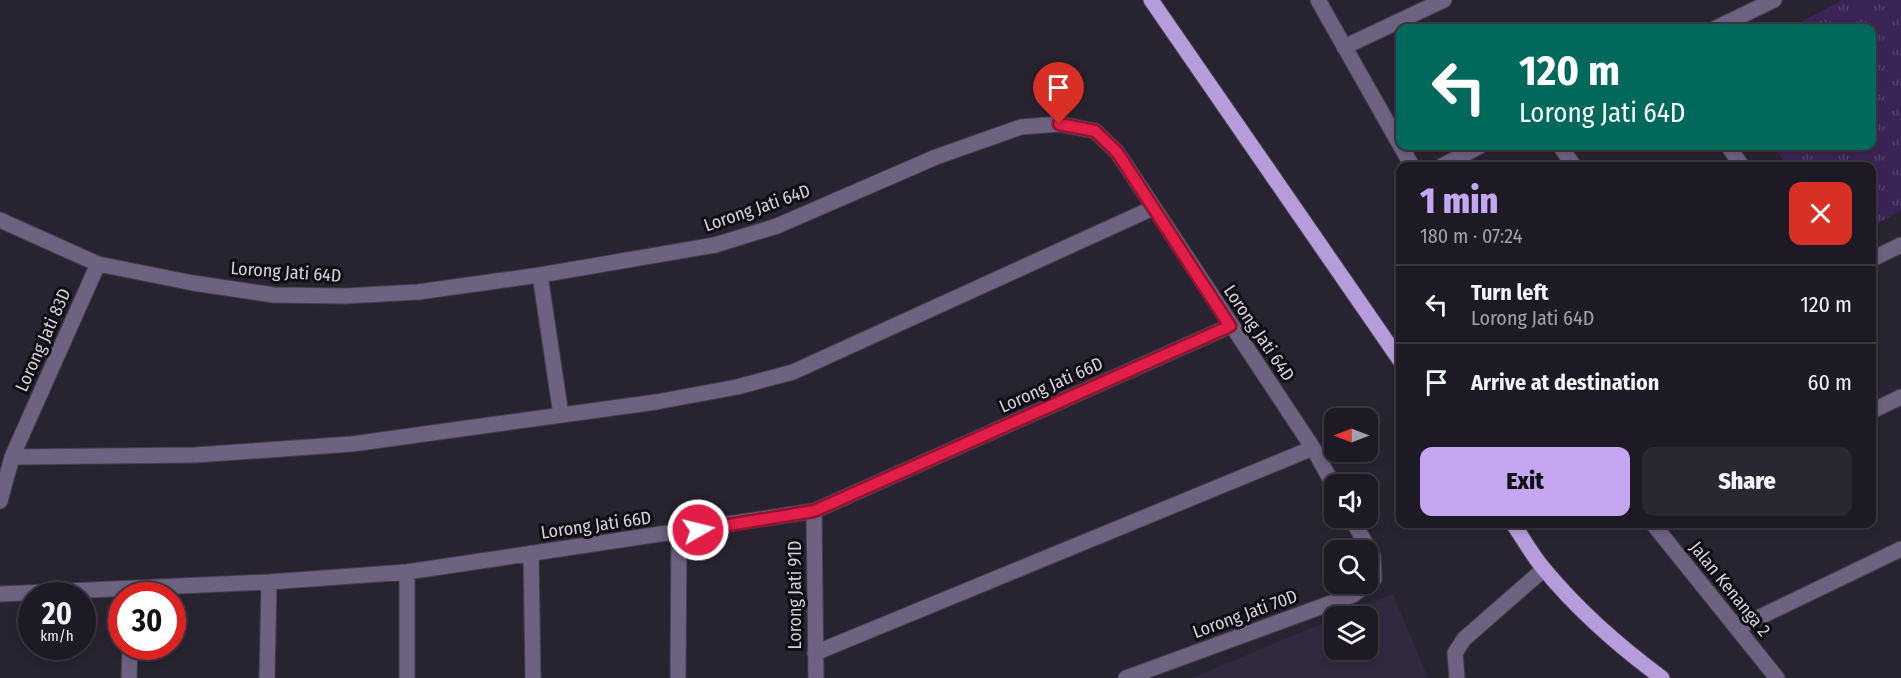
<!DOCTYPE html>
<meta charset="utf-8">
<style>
body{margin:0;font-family:"Fira Sans Condensed",sans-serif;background:#2b2732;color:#f1f3f6;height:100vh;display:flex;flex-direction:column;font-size:22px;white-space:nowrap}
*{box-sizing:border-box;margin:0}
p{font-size:20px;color:#a1a1a7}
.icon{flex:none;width:33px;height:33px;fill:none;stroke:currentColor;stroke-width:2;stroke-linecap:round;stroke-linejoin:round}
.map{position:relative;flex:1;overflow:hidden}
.side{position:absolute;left:1396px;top:162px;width:480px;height:366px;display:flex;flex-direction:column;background:#1e1a25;border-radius:12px;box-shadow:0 3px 9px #0003,0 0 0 2px #3c3842}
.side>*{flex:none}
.banner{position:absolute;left:1396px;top:24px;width:480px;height:126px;border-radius:12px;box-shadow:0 3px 9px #0003,0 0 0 2px #3c3842;background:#00695c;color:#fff;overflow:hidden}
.needle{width:39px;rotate:270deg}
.fabs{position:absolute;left:1324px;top:408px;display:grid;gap:12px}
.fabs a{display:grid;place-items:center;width:54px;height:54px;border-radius:12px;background:#1e1a25;box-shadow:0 3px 9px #0003,0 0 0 2px #3c3842;font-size:30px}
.speed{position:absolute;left:18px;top:582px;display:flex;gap:12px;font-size:30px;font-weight:700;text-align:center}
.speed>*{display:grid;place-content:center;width:78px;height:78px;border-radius:50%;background:#1e1a25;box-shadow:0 3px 9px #0003,0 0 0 2px #3c3842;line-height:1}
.speed small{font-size:15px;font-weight:400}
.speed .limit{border:9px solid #d22;background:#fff;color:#111}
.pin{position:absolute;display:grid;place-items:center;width:51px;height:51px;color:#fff;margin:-62px -26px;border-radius:50% 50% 50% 0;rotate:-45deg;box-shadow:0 0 6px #0007}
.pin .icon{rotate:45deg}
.me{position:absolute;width:66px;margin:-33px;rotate:82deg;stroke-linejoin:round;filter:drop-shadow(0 0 4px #0008)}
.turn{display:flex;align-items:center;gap:21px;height:126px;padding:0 24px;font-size:27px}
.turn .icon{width:78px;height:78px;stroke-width:2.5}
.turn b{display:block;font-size:42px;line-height:51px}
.round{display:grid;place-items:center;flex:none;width:63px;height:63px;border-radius:12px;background:#2b2732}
.headline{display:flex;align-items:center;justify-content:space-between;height:102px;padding:0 24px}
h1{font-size:36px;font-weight:800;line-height:45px;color:#c5a7f1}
.primary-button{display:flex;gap:12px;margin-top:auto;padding:12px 24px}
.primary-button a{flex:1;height:69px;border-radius:12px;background:#c5a7f1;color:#111;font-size:24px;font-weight:800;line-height:69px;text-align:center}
.primary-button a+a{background:#2b2732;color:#f1f3f6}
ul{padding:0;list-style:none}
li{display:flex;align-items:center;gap:18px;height:78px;padding:0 24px;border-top:2px solid #3c3842}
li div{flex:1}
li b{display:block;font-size:22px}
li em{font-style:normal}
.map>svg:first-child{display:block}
.built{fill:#31293e}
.grass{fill:url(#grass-tufts)}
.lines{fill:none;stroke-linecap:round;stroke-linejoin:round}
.minor-casing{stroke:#443f4c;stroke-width:17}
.major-casing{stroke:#443f4c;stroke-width:17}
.minor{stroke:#6d6280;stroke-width:15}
.major{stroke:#b69cdb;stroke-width:15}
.route-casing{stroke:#92132f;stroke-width:15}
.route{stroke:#e11d48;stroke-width:10}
.labels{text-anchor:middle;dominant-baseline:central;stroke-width:6;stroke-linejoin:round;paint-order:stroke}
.street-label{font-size:18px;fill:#d4d1db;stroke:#100d14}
</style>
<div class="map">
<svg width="1901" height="678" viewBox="0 0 1901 678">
<defs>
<pattern id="grass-tufts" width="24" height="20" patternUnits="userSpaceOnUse" patternTransform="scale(1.5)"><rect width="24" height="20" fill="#3a2455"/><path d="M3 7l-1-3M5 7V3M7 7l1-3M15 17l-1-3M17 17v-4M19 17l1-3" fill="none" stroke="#56436d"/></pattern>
</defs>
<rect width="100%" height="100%" fill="#282331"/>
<path class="built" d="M1393,594L1428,678H1192L1335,618V650H1368V616H1339Z"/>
<path class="grass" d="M1842,0H1901V210L1872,227V166H1788L1773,146H1872V28H1790Z"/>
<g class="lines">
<g class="minor-casing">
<path id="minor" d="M1318,0L1412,166
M1716,28L1774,0
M1344,47L1444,0
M1560,146L1574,166
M1728,146L1742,166
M1442,166L1480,146
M0,220L98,264L193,283L274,295L345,296L418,292L540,275L715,245L777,226L936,157L1021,127L1059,124L1095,131L1117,152L1313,448L1335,488
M1872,259L1901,245
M540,275L561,415
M1872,411L1901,397
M12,457L195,455L352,444L656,402L737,387L793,372L1153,208
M0,501L12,457L98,264
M814,511L816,678
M1653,524L1777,678
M531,553L533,678
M407,572V678
M0,594L269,582L407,572L814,511L1230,326
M1737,628L1901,549
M815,653L1313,448
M129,678L130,646
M267,678L269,582
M678,678L679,533
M1126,678L1353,595L1374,579L1373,556L1351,518
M1457,678L1455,653L1464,639L1544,569"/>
</g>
<g class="major-casing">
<path id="major" d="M1151,0L1401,362
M1513,524C1523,538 1532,555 1544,569C1577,609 1620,647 1662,678"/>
</g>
<use href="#minor" class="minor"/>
<use href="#major" class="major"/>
</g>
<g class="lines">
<g class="route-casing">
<path id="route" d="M698,530L814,511L1230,326L1117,152L1095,131L1059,124"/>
</g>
<use href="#route" class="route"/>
</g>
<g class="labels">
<g class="street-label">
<text transform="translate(757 208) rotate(-19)">Lorong Jati 64D</text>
<text transform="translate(286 272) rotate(4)">Lorong Jati 64D</text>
<text transform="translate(1259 333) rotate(56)">Lorong Jati 64D</text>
<text transform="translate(43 340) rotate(-66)">Lorong Jati 83D</text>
<text transform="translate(1051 385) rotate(-24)">Lorong Jati 66D</text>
<text transform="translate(596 525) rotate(-8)">Lorong Jati 66D</text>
<text transform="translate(1730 589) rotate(51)">Jalan Kenanga 2</text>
<text transform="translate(795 595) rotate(-90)">Lorong Jati 91D</text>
<text transform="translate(1245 614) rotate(-20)">Lorong Jati 70D</text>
</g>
</g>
</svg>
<div class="fabs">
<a><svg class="needle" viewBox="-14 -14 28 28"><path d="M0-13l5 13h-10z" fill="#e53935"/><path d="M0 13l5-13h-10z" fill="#a1a1a7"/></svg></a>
<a><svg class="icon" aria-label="sound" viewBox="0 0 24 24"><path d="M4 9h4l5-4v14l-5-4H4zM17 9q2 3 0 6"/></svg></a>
<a><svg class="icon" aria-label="search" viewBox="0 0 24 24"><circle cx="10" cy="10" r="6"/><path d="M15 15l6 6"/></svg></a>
<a><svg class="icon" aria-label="layers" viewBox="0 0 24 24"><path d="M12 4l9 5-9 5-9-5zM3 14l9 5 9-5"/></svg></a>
</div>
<div class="speed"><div>20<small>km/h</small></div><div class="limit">30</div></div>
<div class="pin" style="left:1059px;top:124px;background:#d93025"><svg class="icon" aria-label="arrive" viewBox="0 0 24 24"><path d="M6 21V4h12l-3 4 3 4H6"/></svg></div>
<svg class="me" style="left:698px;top:530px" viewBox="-20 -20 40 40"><circle r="17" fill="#e11d48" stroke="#fff" stroke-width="3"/><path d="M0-11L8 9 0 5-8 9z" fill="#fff"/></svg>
<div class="banner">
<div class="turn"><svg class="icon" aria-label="left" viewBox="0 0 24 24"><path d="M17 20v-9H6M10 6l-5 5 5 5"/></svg><div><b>120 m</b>Lorong Jati 64D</div></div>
</div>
<section class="side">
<div class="headline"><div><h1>1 min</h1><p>180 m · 07:24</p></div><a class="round" style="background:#d93025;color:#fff"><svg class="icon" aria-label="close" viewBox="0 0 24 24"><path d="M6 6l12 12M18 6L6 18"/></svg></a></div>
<ul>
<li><svg class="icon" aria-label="left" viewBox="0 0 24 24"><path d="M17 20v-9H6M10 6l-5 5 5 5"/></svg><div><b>Turn left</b><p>Lorong Jati 64D</p></div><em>120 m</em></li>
<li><svg class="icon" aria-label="arrive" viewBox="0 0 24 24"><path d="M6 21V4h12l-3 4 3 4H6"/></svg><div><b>Arrive at destination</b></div><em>60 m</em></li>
</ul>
<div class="primary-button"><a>Exit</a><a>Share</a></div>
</section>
</div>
